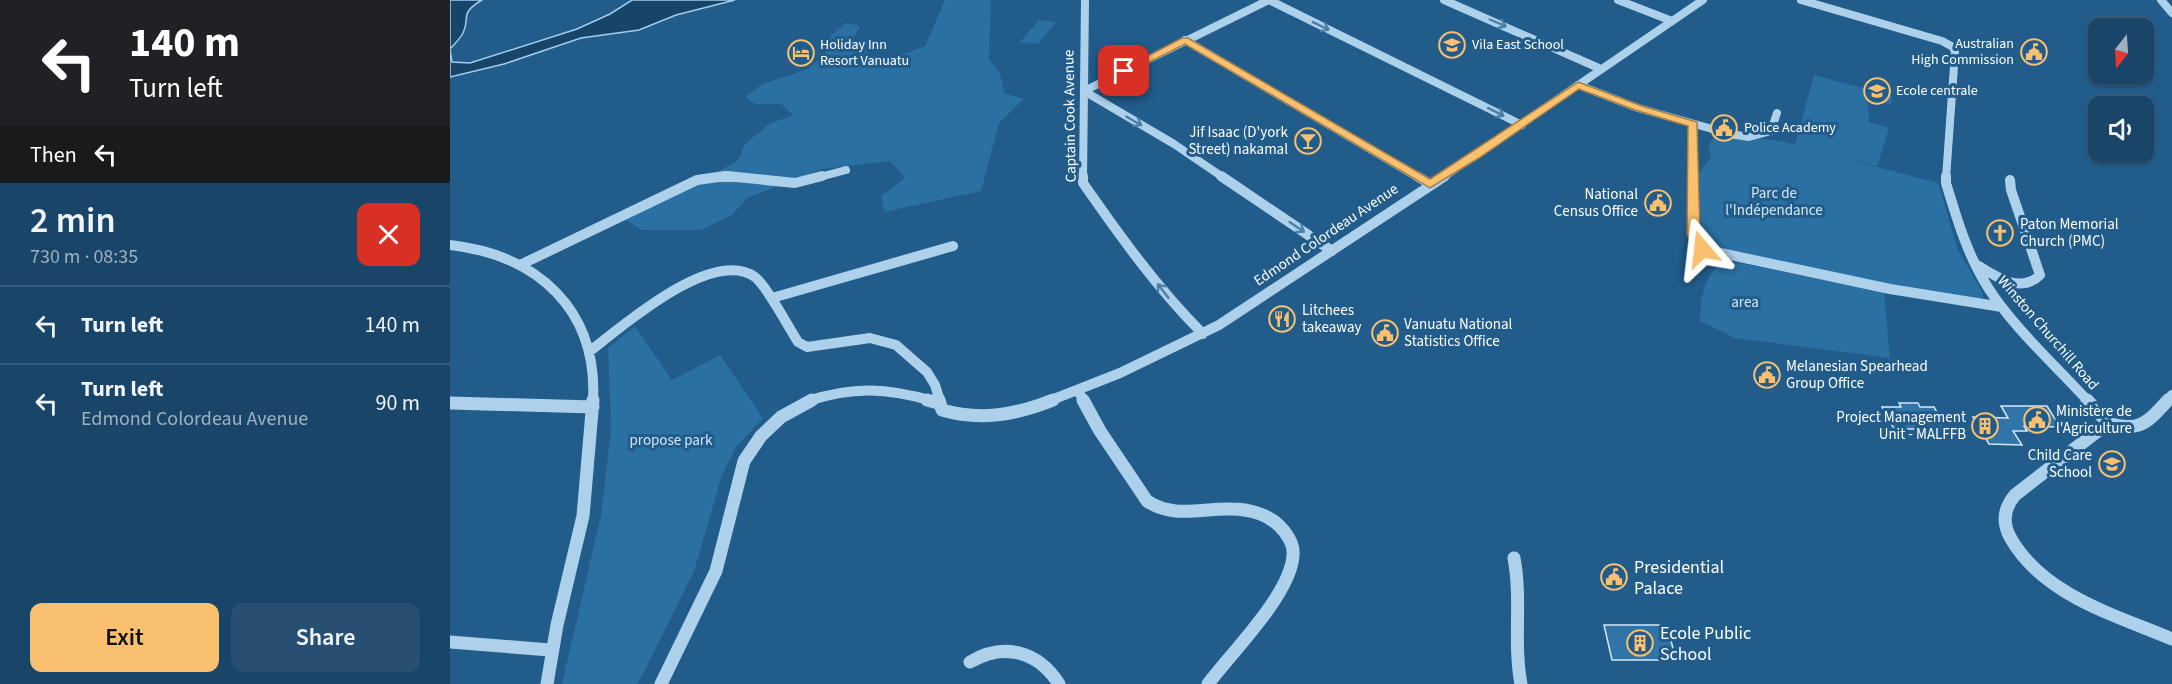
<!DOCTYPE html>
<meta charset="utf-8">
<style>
body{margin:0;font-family:"Source Sans 3",sans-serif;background:#264f71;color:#f1f3f6;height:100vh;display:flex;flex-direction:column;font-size:22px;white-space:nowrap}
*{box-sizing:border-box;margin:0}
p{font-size:20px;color:#9fb1c0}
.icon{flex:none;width:33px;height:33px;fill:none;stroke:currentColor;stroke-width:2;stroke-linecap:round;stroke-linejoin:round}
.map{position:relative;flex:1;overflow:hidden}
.panel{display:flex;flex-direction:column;background:#194568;width:450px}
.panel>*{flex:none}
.banner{background:#202124;color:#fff;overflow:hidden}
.needle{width:39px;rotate:197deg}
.fabs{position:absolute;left:1638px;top:18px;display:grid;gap:12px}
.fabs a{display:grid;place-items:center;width:66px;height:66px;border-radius:12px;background:#194568;box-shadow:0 2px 4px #0004,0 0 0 2px #375d7c;font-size:30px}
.pin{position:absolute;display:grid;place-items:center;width:51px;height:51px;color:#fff;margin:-26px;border-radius:12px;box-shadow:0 3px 9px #0006}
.me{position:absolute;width:66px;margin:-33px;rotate:343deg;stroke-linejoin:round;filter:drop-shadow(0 0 4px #0008)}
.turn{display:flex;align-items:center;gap:21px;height:126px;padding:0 30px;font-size:27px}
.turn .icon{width:78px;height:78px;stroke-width:2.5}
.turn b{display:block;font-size:42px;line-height:51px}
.then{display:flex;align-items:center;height:57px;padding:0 30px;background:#0003;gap:12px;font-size:22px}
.round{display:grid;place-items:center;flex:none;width:63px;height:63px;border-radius:12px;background:#264f71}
.headline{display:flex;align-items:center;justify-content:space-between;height:102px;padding:0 30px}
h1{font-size:36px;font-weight:600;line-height:45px}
.button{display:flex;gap:12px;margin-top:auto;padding:12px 30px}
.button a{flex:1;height:69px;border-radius:12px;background:#f8c06f;color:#111;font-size:24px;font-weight:600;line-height:69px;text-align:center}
.button a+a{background:#264f71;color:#f1f3f6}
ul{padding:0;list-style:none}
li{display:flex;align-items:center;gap:18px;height:78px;padding:0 30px;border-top:2px solid #375d7c}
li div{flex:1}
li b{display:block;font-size:22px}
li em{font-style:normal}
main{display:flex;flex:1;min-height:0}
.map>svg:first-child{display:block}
.green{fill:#2b70a3}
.water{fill:#17456a;stroke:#a2cdec;stroke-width:1.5}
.building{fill:#3175a8;stroke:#d3e8f8;stroke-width:1.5}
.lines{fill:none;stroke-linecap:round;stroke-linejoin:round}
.minor-far2{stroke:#aed1eb;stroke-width:8}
.minor-far1{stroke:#aed1eb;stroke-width:10}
.minor{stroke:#aed1eb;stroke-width:13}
.oneway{stroke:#4b7fa8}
.route{fill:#f8c06f;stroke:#a17d48;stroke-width:1.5}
.labels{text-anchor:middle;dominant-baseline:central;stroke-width:6;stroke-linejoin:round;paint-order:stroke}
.far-poi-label{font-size:14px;fill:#fff;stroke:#215c8b;text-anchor:start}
.street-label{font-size:15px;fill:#fff;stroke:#215c8b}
.poi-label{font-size:15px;fill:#fff;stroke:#215c8b;text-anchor:start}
.park-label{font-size:15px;fill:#d3e8f8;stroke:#215c8b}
.near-poi-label{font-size:18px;fill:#fff;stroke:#215c8b;text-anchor:start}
</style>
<main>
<section class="panel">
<div class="banner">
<div class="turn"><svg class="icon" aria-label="left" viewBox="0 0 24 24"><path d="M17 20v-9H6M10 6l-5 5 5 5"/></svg><div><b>140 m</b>Turn left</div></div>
<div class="then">Then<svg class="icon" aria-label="left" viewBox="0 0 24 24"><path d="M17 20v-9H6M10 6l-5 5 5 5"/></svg></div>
</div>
<div class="headline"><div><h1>2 min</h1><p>730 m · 08:35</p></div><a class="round" style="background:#d93025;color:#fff"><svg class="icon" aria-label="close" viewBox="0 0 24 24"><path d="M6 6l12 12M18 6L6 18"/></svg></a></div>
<ul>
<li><svg class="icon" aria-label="left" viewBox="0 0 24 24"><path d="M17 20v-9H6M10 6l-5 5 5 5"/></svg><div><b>Turn left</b></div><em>140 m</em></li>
<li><svg class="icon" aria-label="left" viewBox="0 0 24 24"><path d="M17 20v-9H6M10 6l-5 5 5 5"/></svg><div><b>Turn left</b><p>Edmond Colordeau Avenue</p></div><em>90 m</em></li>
</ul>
<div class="button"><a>Exit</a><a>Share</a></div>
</section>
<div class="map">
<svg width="1722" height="684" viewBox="0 0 1722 684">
<rect width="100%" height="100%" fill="#215c8b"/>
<path class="green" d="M495,0H541L539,60L550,73L554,93L574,99L549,123L531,191L434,212L431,196L455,178L440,161L372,169L297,198L282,215L251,230H191L175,219L237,190L288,160L295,144L319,124L343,115L331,104H305L295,97L312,84L358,69L375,54V41L395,23L410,26L403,39L401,51H416L421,58L456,53L475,46Z
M589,20L606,22L588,44L570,42Z
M1364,75L1442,96L1441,104L1418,101L1419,122L1439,128L1427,166L1363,150L1488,183L1508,250L1532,291L1533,298L1527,302L1266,250L1251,234L1249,173L1261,158L1259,144L1267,134L1329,141L1345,145Z
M1275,260L1434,292L1440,358L1285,338L1250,321C1250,299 1255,272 1275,260Z
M185,326L222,380L270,355L313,418L286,447L272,475L244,571L191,678L186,684H112L151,515L161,429L158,348Z"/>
<path class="water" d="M0,0H32C8,14 21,18 13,33C10,39 4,44 0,49L2,62L20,63L127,29L160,14L182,0H285L226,15L189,30L131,38L54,64L0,77Z"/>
<path class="building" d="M1449,403H1468L1470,407H1484L1496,429H1444L1432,407H1451Z
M1551,406H1597L1610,427L1574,426L1577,431H1563L1572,445L1539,444L1523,417L1558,418Z
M1154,625H1217L1226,660H1162Z"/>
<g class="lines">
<path class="minor-far2" d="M994,0L1151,69
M1168,0L1222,21
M1351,0L1492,41L1503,47L1505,52L1496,178
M1711,0L1722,13
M735,40L969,178
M1128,85L1188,108L1280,134L1299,137L1321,131L1327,113
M634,91L819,0L1072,125
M634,91L724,144L774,178
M1243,124V178
M264,178H292
M366,178L396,170
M633,178L635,0
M992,178L1253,0"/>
<path class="minor-far1" d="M277,176L345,183L372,176
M633,176V183C670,236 707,288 753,334
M771,176L882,251
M967,176L980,184
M1243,176V235L1252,249L1440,289L1552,307
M1496,176V183C1507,219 1517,254 1537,286C1561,325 1607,367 1638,401
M0,245C88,255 148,310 143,401
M70,265L247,180L275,176
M1527,265C1546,277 1571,294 1590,275L1561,190L1560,180
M322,298L503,246
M140,351C173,326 262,247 305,277C316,285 339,328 348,342L357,347L420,338L446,345L477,372L485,385L490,401
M628,391L634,401
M358,401C404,386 437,388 483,401
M599,401L670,373L769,325L995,176
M1716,401L1722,395"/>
<path class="minor" d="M477,400L488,403
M489,400L492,410C530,421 566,415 603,400
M633,400L650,431L697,501C724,519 751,508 781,509C800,509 822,515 834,531C840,539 844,546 843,556C840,595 782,652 758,684
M1637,400L1658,423
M1718,400C1698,422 1689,433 1658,423L1565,495C1554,508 1552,522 1560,537C1592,595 1665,615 1722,639
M0,403L143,407
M1064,558C1072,600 1063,642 1071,684
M0,642L100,650
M520,662C554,642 588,651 609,684
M97,684L107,625L133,516L143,400
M211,684L266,571L294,461L311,436L331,417L362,400"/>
</g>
<defs><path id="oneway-shaft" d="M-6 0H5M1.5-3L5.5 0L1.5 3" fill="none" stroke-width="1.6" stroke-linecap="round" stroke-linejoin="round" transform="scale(1.5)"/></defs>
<g class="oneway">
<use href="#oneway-shaft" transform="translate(1048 23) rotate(23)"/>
<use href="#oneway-shaft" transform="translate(871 26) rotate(26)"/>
<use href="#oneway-shaft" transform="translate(1046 112) rotate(27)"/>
<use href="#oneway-shaft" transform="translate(684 121) rotate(30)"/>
<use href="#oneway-shaft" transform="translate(847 227) rotate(34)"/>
<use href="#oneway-shaft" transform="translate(713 291) rotate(-128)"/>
</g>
<path class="route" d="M732,38H738L980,179L1128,82L1192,106L1247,122L1250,235L1258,249L1252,254L1247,252L1237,235L1238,126L1185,110L1129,89L1029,158L980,188L735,44L678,73L669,71Z"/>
<defs>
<g id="school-ring" transform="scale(1.35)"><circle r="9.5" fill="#215c8b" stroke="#f8c06f" stroke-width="1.5"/><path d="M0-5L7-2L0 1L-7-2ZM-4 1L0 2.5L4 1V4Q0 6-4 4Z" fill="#f8c06f"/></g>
<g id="civic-ring" transform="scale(1.35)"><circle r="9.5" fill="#215c8b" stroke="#f8c06f" stroke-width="1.5"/><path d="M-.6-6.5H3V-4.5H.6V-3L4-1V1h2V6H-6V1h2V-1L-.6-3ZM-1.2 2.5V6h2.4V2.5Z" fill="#f8c06f"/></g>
<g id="hotel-ring" transform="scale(1.35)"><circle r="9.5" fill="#215c8b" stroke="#f8c06f" stroke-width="1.5"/><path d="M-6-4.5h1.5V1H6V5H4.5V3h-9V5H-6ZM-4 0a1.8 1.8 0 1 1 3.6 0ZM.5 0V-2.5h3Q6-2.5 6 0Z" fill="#f8c06f"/></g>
<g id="bar-ring" transform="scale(1.35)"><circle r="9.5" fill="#215c8b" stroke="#f8c06f" stroke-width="1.5"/><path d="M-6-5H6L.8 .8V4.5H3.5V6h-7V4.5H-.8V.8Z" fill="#f8c06f"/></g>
<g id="church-ring" transform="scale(1.35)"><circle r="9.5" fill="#215c8b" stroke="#f8c06f" stroke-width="1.5"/><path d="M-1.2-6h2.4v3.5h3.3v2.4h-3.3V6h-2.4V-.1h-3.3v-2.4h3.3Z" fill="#f8c06f"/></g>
<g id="restaurant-ring" transform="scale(1.35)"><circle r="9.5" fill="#215c8b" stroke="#f8c06f" stroke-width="1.5"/><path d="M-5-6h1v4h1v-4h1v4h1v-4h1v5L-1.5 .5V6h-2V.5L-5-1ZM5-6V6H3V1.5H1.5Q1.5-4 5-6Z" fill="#f8c06f"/></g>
<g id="building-ring" transform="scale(1.35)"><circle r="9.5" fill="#215c8b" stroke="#f8c06f" stroke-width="1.5"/><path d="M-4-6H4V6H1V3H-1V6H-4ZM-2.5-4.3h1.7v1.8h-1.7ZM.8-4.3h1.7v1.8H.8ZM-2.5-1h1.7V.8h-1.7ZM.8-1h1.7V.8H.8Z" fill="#f8c06f"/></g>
</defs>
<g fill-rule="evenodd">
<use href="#school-ring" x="1002" y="45"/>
<use href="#civic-ring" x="1584" y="52"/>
<use href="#hotel-ring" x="351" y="53"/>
<use href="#school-ring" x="1427" y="91"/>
<use href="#civic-ring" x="1274" y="128"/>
<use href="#bar-ring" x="858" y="141"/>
<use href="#civic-ring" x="1208" y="203"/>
<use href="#church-ring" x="1550" y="233"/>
<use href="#restaurant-ring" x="832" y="319"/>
<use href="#civic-ring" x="935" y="333"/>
<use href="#civic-ring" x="1317" y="375"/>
<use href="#civic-ring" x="1587" y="420"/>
<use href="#building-ring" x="1535" y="426"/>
<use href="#school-ring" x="1662" y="464"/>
<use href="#civic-ring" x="1164" y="577"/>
<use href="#building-ring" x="1190" y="643"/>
</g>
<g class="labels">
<g class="far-poi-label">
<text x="1564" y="44" text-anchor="end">Australian<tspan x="1564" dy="16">High Commission</tspan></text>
<text x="370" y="45">Holiday Inn<tspan x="370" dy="16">Resort Vanuatu</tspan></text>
<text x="1022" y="45">Vila East School</text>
<text x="1446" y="91">Ecole centrale</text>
<text x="1294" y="128">Police Academy</text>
</g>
<g class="street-label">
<text transform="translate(620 116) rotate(-91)">Captain Cook Avenue</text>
<text transform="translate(876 235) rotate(-34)">Edmond Colordeau Avenue</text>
<text transform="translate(1598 333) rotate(49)">Winston Churchill Road</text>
</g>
<g class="poi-label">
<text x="838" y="132" text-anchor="end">Jif Isaac (D'york<tspan x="838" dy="17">Street) nakamal</tspan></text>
<text x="1188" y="194" text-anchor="end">National<tspan x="1188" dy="17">Census Office</tspan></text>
<text x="1570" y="224">Paton Memorial<tspan x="1570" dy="17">Church (PMC)</tspan></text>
<text x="852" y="310">Litchees<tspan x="852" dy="17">takeaway</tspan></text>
<text x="954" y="324">Vanuatu National<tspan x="954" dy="17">Statistics Office</tspan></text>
<text x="1336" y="366">Melanesian Spearhead<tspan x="1336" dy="17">Group Office</tspan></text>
<text x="1606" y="411">Ministère de<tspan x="1606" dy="17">l'Agriculture</tspan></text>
<text x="1516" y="417" text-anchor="end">Project Management<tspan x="1516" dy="17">Unit - MALFFB</tspan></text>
<text x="1642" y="455" text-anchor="end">Child Care<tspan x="1642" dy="17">School</tspan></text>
</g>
<g class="park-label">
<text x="1324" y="193">Parc de<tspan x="1324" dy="17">l'Indépendance</tspan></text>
<text x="1295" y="302">area</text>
<text x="221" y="440">propose park</text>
</g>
<g class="near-poi-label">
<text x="1184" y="567">Presidential<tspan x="1184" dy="21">Palace</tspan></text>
<text x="1210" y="633">Ecole Public<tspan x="1210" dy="21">School</tspan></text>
</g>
</g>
</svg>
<div class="fabs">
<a><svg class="needle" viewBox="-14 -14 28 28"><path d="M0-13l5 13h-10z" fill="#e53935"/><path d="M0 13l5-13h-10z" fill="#9fb1c0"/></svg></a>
<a><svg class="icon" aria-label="sound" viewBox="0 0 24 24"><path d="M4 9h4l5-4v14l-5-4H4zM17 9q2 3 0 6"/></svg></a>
</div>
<div class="pin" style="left:674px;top:71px;background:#d93025"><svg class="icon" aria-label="arrive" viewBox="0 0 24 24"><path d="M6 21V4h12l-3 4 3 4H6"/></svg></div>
<svg class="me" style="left:1252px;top:249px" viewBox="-20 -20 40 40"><path d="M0-17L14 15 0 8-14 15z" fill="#f8c06f" stroke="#fff" stroke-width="4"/></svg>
</div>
</main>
